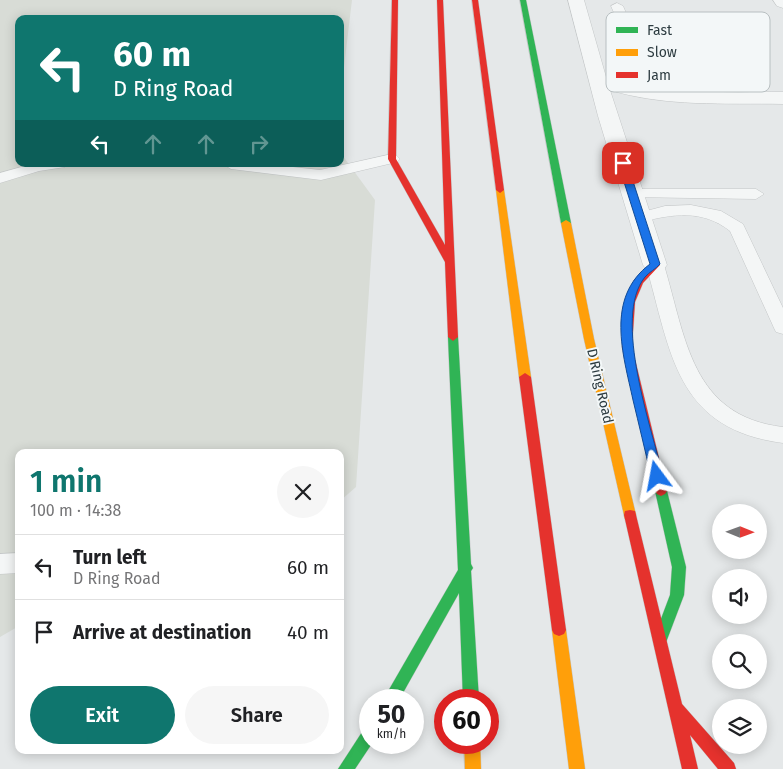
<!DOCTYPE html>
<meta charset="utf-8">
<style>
body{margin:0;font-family:"Fira Sans",sans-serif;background:#f6f6f6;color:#202124;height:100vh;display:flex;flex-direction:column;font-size:19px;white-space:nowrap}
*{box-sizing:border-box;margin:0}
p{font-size:16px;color:#757577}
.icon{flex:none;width:28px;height:28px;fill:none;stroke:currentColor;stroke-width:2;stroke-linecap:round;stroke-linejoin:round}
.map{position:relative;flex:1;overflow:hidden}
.drawer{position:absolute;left:15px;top:449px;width:329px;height:305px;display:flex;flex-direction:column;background:#fff;border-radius:10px;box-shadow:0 2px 12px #0003}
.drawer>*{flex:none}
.banner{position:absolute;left:15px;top:15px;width:329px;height:152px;border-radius:10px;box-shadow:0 2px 12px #0003;background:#0f766e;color:#fff;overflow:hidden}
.needle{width:32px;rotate:91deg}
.controls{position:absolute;left:712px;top:504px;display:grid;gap:10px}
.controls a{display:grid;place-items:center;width:55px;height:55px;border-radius:50%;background:#fff;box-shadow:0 2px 12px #0003;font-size:25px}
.speed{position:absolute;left:359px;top:689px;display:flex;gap:10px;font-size:25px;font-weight:700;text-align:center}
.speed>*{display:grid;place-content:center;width:65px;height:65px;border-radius:50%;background:#fff;box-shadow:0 2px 12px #0003;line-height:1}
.speed small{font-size:12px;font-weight:400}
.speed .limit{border:8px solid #d22;background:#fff;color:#111}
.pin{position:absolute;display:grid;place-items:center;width:42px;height:42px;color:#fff;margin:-21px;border-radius:10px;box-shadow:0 2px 8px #0006}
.me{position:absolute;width:55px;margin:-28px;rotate:347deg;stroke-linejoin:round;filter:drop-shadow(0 0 4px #0008)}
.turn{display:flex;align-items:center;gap:18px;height:105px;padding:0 15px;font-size:22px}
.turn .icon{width:65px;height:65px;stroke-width:2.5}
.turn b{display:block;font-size:35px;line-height:42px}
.lanes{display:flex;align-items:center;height:48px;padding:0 15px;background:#0003;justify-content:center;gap:25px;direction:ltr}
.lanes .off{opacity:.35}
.round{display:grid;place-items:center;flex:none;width:52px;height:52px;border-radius:26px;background:#f6f6f6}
.overview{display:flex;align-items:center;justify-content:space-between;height:85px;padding:0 15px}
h1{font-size:30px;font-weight:600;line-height:38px;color:#0f766e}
.action{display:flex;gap:10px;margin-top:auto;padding:10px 15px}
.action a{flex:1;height:58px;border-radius:30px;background:#0f766e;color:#fff;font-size:20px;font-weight:600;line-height:58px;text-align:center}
.action a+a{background:#f6f6f6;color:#202124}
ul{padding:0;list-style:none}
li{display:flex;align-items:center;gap:15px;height:65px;padding:0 15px;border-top:1px solid #e0e0e0}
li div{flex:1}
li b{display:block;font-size:19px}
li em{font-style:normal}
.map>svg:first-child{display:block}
.green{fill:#d8dcd6}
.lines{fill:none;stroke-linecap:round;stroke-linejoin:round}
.lane-casing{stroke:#c3c6c7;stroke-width:1}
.street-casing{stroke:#c3c6c7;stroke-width:1}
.fast-casing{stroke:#c3c6c7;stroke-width:1}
.slow-casing{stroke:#c3c6c7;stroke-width:1}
.jam-casing{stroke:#c3c6c7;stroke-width:1}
.lane{fill:#f4f6f6;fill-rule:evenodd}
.street{fill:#f4f6f6;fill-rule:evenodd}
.fast{fill:#30b455;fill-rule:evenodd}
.slow{fill:#ff9f0a;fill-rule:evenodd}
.jam{fill:#e5322d;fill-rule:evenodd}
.route{fill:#1a73e8;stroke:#114b97}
.labels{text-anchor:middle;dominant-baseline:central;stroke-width:4;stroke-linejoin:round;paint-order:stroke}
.street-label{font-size:14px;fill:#2d3c41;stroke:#f3f7f8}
.key{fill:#f3f7f8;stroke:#b8bfc1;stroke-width:1}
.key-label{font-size:14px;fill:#2d3c41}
</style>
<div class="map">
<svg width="783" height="769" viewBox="0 0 783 769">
<rect width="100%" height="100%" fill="#e5e8e9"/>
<path class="green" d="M0,0H352L340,101V19H19V164H340V152L375,200L356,487L340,501V452H19V626L0,637Z"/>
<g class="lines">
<g class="lane-casing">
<path id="lane" d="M617,3L623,6L650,67L649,70H639L638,67L611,6Z
M392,154L397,156L400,159L397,162L321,180L231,169L223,164H266L320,170Z
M32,164H68L65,167L39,171L0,183V173Z
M633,189H756L764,194L756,199L627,197L625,194L627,191Z
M691,205L721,211L743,224L783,308V334L776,332L774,328L730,231C702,209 673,214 641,222L633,217L635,214L665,206Z
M655,260L661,261L664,265C686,338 691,416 783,427V443C675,429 671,352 646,265L649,261Z
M19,553V573L0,574V554Z"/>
</g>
<g class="street-casing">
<path id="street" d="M568,0H584L606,77C664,95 723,92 783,92V104C726,103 665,107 610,90L667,265L663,270L655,272L647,270L643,265L598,116Z
M773,0H783V8L777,6Z"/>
</g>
<g class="fast-casing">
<path id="fast" d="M520,0H526L571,223L566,226L561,223Z
M453,333L458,337L471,564L473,568L471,571L479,700H463L459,593L399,700H383L458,570L448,337Z
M661,486L665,488L667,491L686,567L684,595L665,645L660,646L655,645L653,640L670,595L672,567L655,491L657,488Z
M370,726V742H373L355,769H338L364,729Z"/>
</g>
<g class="slow-casing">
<path id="slow" d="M500,187L504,190L531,377L525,381L519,377L496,190Z
M566,220L571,223L594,339L636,515L635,519L630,520L625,519L624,515L584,339L561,223Z
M559,624L564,626L566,630L585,769H569L552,630L554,626Z
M464,742H480L481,769H465Z"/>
</g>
<g class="jam-casing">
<path id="jam" d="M392,0H398L396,159L445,245L437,0H443L458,337L453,341L448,337L445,262L388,159Z
M472,0H478L504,190L500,193L496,190Z
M655,262L660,265L643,283L635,302L632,347L667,491L665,494L661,496L657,494L655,491L622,347L625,302L634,280L652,263Z
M525,373L531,377L566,630L564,634L559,636L554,634L552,630L519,377Z
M630,510L635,511L636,515L682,704L734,763L736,769H718L690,735L698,769H682L624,515L625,511Z"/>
</g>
<use href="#lane" class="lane"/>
<use href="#street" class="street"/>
<use href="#fast" class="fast"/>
<use href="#slow" class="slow"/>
<use href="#jam" class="jam"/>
</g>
<path class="route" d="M623,160L627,163L660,264C656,269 649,272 645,277C612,317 652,429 663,476L657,480L651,476C645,450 639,425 633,400C623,354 605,298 650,264L618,163Z"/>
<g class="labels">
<g class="street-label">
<text transform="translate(600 386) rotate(77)">D Ring Road</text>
</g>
</g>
<rect x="606" y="12" width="164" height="80" rx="8" class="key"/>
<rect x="616" y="27" width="22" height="6" fill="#30b455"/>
<rect x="616" y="49" width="22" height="7" fill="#ff9f0a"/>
<rect x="616" y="72" width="22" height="6" fill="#e5322d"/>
<g class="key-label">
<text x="647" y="35">Fast</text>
<text x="647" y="57">Slow</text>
<text x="647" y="80">Jam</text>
</g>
</svg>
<div class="controls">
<a><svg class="needle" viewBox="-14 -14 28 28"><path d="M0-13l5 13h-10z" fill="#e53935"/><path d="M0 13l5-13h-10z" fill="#757577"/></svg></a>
<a><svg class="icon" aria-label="sound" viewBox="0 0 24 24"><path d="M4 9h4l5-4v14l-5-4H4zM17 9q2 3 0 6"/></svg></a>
<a><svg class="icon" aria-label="search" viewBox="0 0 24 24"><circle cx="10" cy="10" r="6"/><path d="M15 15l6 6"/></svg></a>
<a><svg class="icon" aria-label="layers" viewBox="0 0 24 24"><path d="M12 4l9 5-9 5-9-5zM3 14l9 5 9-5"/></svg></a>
</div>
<div class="speed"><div>50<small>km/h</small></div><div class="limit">60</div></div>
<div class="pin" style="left:623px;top:163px;background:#d93025"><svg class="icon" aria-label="arrive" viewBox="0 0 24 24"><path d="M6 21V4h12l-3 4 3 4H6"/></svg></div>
<svg class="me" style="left:657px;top:476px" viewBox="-20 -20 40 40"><path d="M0-17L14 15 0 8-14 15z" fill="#1a73e8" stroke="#fff" stroke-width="4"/></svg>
<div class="banner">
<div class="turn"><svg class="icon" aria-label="left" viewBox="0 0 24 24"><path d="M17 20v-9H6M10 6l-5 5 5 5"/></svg><div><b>60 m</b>D Ring Road</div></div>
<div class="lanes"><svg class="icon" aria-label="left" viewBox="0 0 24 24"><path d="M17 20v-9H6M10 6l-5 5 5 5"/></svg><svg class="icon off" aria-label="ahead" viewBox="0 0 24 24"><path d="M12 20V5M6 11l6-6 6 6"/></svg><svg class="icon off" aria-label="ahead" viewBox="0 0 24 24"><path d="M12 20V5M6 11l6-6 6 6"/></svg><svg class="icon off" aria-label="right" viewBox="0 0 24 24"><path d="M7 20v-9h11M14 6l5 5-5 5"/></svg></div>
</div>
<section class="drawer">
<div class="overview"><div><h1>1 min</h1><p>100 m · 14:38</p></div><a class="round"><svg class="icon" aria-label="close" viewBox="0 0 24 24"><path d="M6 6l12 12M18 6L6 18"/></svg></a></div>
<ul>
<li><svg class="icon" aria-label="left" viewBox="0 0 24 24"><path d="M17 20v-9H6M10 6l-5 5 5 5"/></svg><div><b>Turn left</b><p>D Ring Road</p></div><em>60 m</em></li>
<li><svg class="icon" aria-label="arrive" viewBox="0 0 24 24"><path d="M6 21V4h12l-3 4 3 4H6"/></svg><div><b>Arrive at destination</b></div><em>40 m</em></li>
</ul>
<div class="action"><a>Exit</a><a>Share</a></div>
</section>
</div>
